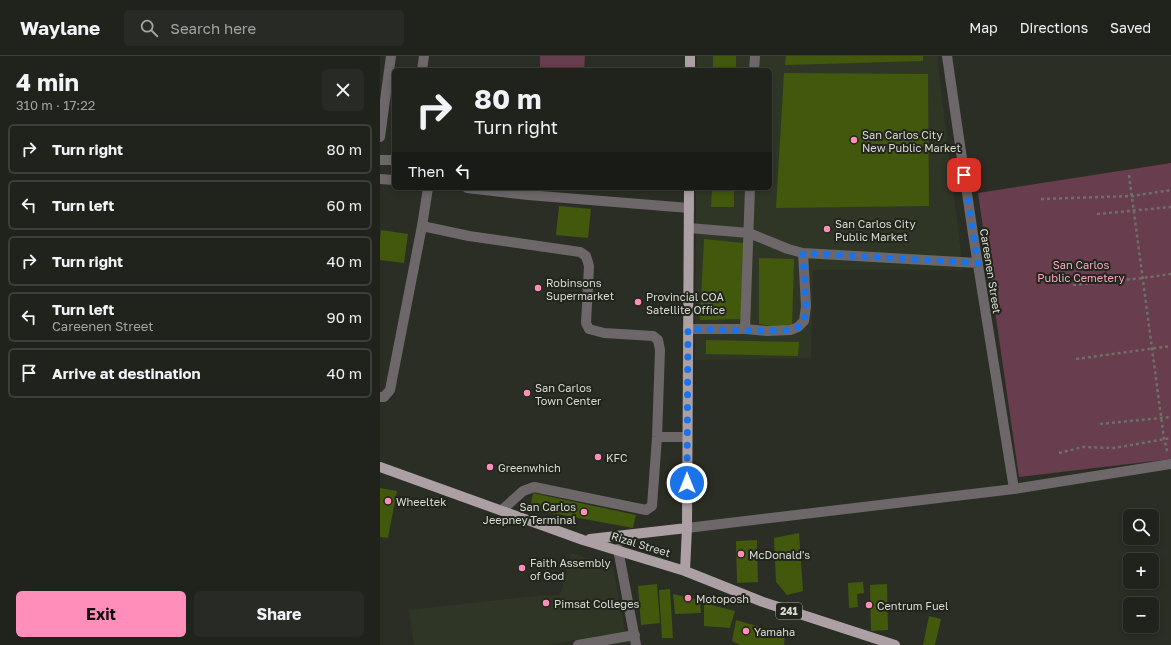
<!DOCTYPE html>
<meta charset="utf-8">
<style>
body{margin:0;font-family:"Golos Text",sans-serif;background:#282a25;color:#f1f3f6;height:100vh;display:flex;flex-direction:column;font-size:15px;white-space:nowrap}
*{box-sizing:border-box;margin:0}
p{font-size:13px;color:#a2a4a3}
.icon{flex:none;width:22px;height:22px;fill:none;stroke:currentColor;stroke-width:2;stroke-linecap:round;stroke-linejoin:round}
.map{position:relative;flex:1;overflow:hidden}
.drawer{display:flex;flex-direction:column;background:#20221c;width:380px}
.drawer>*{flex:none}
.banner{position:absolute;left:12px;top:12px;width:380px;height:122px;border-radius:6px;box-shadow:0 2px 6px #0003,0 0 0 1px #3d3f3b;background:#20221c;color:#f1f3f6;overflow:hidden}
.buttons{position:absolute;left:743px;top:453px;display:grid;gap:8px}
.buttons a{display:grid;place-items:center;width:36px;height:36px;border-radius:6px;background:#20221c;box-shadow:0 2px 6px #0003,0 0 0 1px #3d3f3b;font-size:20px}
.pin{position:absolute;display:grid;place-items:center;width:34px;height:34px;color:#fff;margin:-17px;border-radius:8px;box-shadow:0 2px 6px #0006}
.me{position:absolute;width:44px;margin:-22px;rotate:0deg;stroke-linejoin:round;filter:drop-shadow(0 0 3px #0008)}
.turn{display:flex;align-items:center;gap:14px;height:84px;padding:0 16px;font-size:18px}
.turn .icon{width:52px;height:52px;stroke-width:2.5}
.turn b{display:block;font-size:28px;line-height:34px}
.then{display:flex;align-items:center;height:38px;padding:0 16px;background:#0003;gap:8px;font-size:15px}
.round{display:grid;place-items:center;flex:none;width:42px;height:42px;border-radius:6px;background:#282a25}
.head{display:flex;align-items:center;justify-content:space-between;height:68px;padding:0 16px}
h1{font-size:24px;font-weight:700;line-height:30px}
.cta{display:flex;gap:8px;margin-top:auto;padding:8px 16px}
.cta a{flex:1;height:46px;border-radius:6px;background:#ff8eba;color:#111;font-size:16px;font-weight:700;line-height:46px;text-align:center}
.cta a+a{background:#282a25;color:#f1f3f6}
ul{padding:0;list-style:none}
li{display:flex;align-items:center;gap:12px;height:50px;margin:0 8px 6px;padding:0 8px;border:2px solid #3d3f3b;border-radius:6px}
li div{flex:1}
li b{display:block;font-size:15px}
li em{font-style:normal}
header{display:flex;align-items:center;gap:24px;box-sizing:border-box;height:56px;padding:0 20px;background:#20221c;border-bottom:1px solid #3d3f3b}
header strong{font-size:19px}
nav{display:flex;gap:22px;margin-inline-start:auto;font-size:14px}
.search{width:280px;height:36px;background:#282a25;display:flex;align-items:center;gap:10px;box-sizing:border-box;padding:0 14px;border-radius:6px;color:#a2a4a3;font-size:15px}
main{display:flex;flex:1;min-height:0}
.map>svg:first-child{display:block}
.built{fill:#303626}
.green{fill:#683d4d}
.building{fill:#42580c}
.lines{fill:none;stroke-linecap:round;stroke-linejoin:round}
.path{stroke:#6d7068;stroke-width:2.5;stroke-dasharray:3 3;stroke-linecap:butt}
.minor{stroke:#6d6769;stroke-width:10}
.major{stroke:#aca0a4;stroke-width:10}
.route{stroke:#1a73e8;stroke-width:7;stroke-dasharray:0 12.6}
.poi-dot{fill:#ff8eba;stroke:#21251b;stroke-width:1.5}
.labels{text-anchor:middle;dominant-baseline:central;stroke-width:4;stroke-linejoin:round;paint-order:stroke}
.shield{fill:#21251b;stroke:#a2a49d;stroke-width:1}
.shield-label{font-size:10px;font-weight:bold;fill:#d9dbd5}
.poi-label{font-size:11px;fill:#d9dbd5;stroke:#21251b;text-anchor:start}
.park-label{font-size:11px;fill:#f9a6c5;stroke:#21251b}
.street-label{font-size:11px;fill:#d9dbd5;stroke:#21251b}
</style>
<header>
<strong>Waylane</strong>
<div class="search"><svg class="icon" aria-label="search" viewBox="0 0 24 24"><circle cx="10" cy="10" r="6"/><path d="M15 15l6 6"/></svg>Search here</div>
<nav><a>Map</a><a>Directions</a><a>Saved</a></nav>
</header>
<main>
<section class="drawer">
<div class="head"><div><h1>4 min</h1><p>310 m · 17:22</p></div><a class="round"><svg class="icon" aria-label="close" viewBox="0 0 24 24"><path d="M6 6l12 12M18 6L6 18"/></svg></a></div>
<ul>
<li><svg class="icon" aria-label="right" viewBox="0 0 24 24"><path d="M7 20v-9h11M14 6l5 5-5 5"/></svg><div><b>Turn right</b></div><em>80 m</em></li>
<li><svg class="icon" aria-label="left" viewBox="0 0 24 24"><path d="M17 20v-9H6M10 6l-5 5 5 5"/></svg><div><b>Turn left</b></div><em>60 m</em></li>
<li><svg class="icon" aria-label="right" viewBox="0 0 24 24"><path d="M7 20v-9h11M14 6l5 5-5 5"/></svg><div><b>Turn right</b></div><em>40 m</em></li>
<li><svg class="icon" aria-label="left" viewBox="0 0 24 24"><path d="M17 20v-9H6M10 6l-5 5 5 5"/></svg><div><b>Turn left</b><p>Careenen Street</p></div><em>90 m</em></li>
<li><svg class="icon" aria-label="arrive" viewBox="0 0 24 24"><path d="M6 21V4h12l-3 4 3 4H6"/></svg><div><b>Arrive at destination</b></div><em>40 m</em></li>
</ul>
<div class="cta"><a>Exit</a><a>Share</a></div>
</section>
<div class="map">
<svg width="791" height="589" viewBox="0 0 791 589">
<rect width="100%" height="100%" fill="#2b2e25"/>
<path class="built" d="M317,0H557L583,214H433L431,302L315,304L316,132H390V14H317Z
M191,497L233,511L245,576L166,589H34L29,554L156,540L180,539Z"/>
<path class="green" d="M160,0H205L204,14H160Z
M791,107V403L639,421L598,137Z"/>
<path class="building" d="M333,0H356V14H333Z
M406,0H543V5L405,9Z
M404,17L548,18L549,150L396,152Z
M332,132H354V151H331Z
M179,150L211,153L208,182L176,179Z
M1,174L28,178L24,207L0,204V183Z
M324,183L363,187L362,263L320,264Z
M379,202L414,203L412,273L379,268Z
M326,284L419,286L418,300L326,298Z
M0,432L17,435L8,482L0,481Z
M153,437L256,459L253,472L150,453Z
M419,477L423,535L407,539L396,526L394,482Z
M377,484L378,526L357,527L356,485Z
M483,526L484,537L477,538L478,551L469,552L468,527Z
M277,528L280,567L261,569L258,530Z
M507,528L508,574L491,575L490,529Z
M290,533L293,582H282L279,534Z
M293,538L320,544L321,557L295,558Z
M324,547L355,555L350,572L324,570Z
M549,560L561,563L555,589H543Z
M356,564L405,578L404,589H360L352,585Z"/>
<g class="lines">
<path class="path" d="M749,119L784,383L788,398
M661,143L752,140L791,134
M717,158L791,151
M693,229L763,222L791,218
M696,303L791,290
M720,368L791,361
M679,397L703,391L734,392L791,382"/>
<path class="minor" d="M567,0L593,178L634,433
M42,14L44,0
M374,14L375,0
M0,81L11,0
M0,104H14
M0,123L14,124
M48,132L42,170L89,180L200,196L206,200L209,210L206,267L209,273L224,277L273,280L278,284L280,294L277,381L272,450L266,454L154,431L143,435L122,454
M87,132L148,139L309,152
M309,172L369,177L408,193L423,197L598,207
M308,273H365L387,275L411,274L418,271L424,265L426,250L423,197
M365,273L370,132
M0,341H4L10,334L42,170
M277,381H307
M307,472L634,433L791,408
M238,493L256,589
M198,589L255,579"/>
<path class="major" d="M310,14V0
M0,411L203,484L305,515L383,546L515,589
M210,483L307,472
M305,515L307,472L309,132"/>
</g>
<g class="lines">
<path class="route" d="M307,427L308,273L387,275L411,274L418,271L424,265L426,250L423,197L598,207L584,119"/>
</g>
<g class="poi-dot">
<circle cx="474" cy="84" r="4"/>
<circle cx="447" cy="173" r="4"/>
<circle cx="158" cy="232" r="4"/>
<circle cx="258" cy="246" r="4"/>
<circle cx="147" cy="337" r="4"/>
<circle cx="218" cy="401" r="4"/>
<circle cx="110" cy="411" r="4"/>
<circle cx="8" cy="445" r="4"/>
<circle cx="204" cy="456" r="4"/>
<circle cx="361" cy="498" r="4"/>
<circle cx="142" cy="512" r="4"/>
<circle cx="308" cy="542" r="4"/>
<circle cx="166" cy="547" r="4"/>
<circle cx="489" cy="549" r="4"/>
<circle cx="366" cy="575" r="4"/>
</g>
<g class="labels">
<rect class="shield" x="396" y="547" width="26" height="16" rx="3"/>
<g class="shield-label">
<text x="409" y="555">241</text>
</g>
<g class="poi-label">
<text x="482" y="78">San Carlos City<tspan x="482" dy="13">New Public Market</tspan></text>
<text x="455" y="167">San Carlos City<tspan x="455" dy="13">Public Market</tspan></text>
<text x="166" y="226">Robinsons<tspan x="166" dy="13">Supermarket</tspan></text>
<text x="266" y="240">Provincial COA<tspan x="266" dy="13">Satellite Office</tspan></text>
<text x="155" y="331">San Carlos<tspan x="155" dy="13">Town Center</tspan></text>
<text x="226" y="401">KFC</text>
<text x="118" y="411">Greenwhich</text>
<text x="16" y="445">Wheeltek</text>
<text x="196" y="450" text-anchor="end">San Carlos<tspan x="196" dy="13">Jeepney Terminal</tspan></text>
<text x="369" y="498">McDonald's</text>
<text x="150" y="506">Faith Assembly<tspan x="150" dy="13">of God</tspan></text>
<text x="316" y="542">Motoposh</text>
<text x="174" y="547">Pimsat Colleges</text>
<text x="497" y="549">Centrum Fuel</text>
<text x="374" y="575">Yamaha</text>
</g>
<g class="park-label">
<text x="701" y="208">San Carlos<tspan x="701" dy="13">Public Cemetery</tspan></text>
</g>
<g class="street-label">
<text transform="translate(611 215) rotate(81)">Careenen Street</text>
<text transform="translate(261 488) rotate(17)">Rizal Street</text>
</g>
</g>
</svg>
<div class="buttons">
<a><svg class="icon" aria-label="search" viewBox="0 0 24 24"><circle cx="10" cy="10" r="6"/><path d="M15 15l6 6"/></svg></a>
<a>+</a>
<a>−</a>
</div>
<div class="pin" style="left:584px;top:119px;background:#d93025"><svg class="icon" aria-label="arrive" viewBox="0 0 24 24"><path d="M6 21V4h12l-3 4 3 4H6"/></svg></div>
<svg class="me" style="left:307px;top:427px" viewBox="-20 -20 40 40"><circle r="17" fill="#1a73e8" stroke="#fff" stroke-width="3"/><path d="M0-11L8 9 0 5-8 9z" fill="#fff"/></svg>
<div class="banner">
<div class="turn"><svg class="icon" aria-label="right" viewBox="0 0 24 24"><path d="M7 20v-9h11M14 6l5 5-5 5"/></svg><div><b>80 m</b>Turn right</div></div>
<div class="then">Then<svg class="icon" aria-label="left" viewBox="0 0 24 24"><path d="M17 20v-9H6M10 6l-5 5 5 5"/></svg></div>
</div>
</div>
</main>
